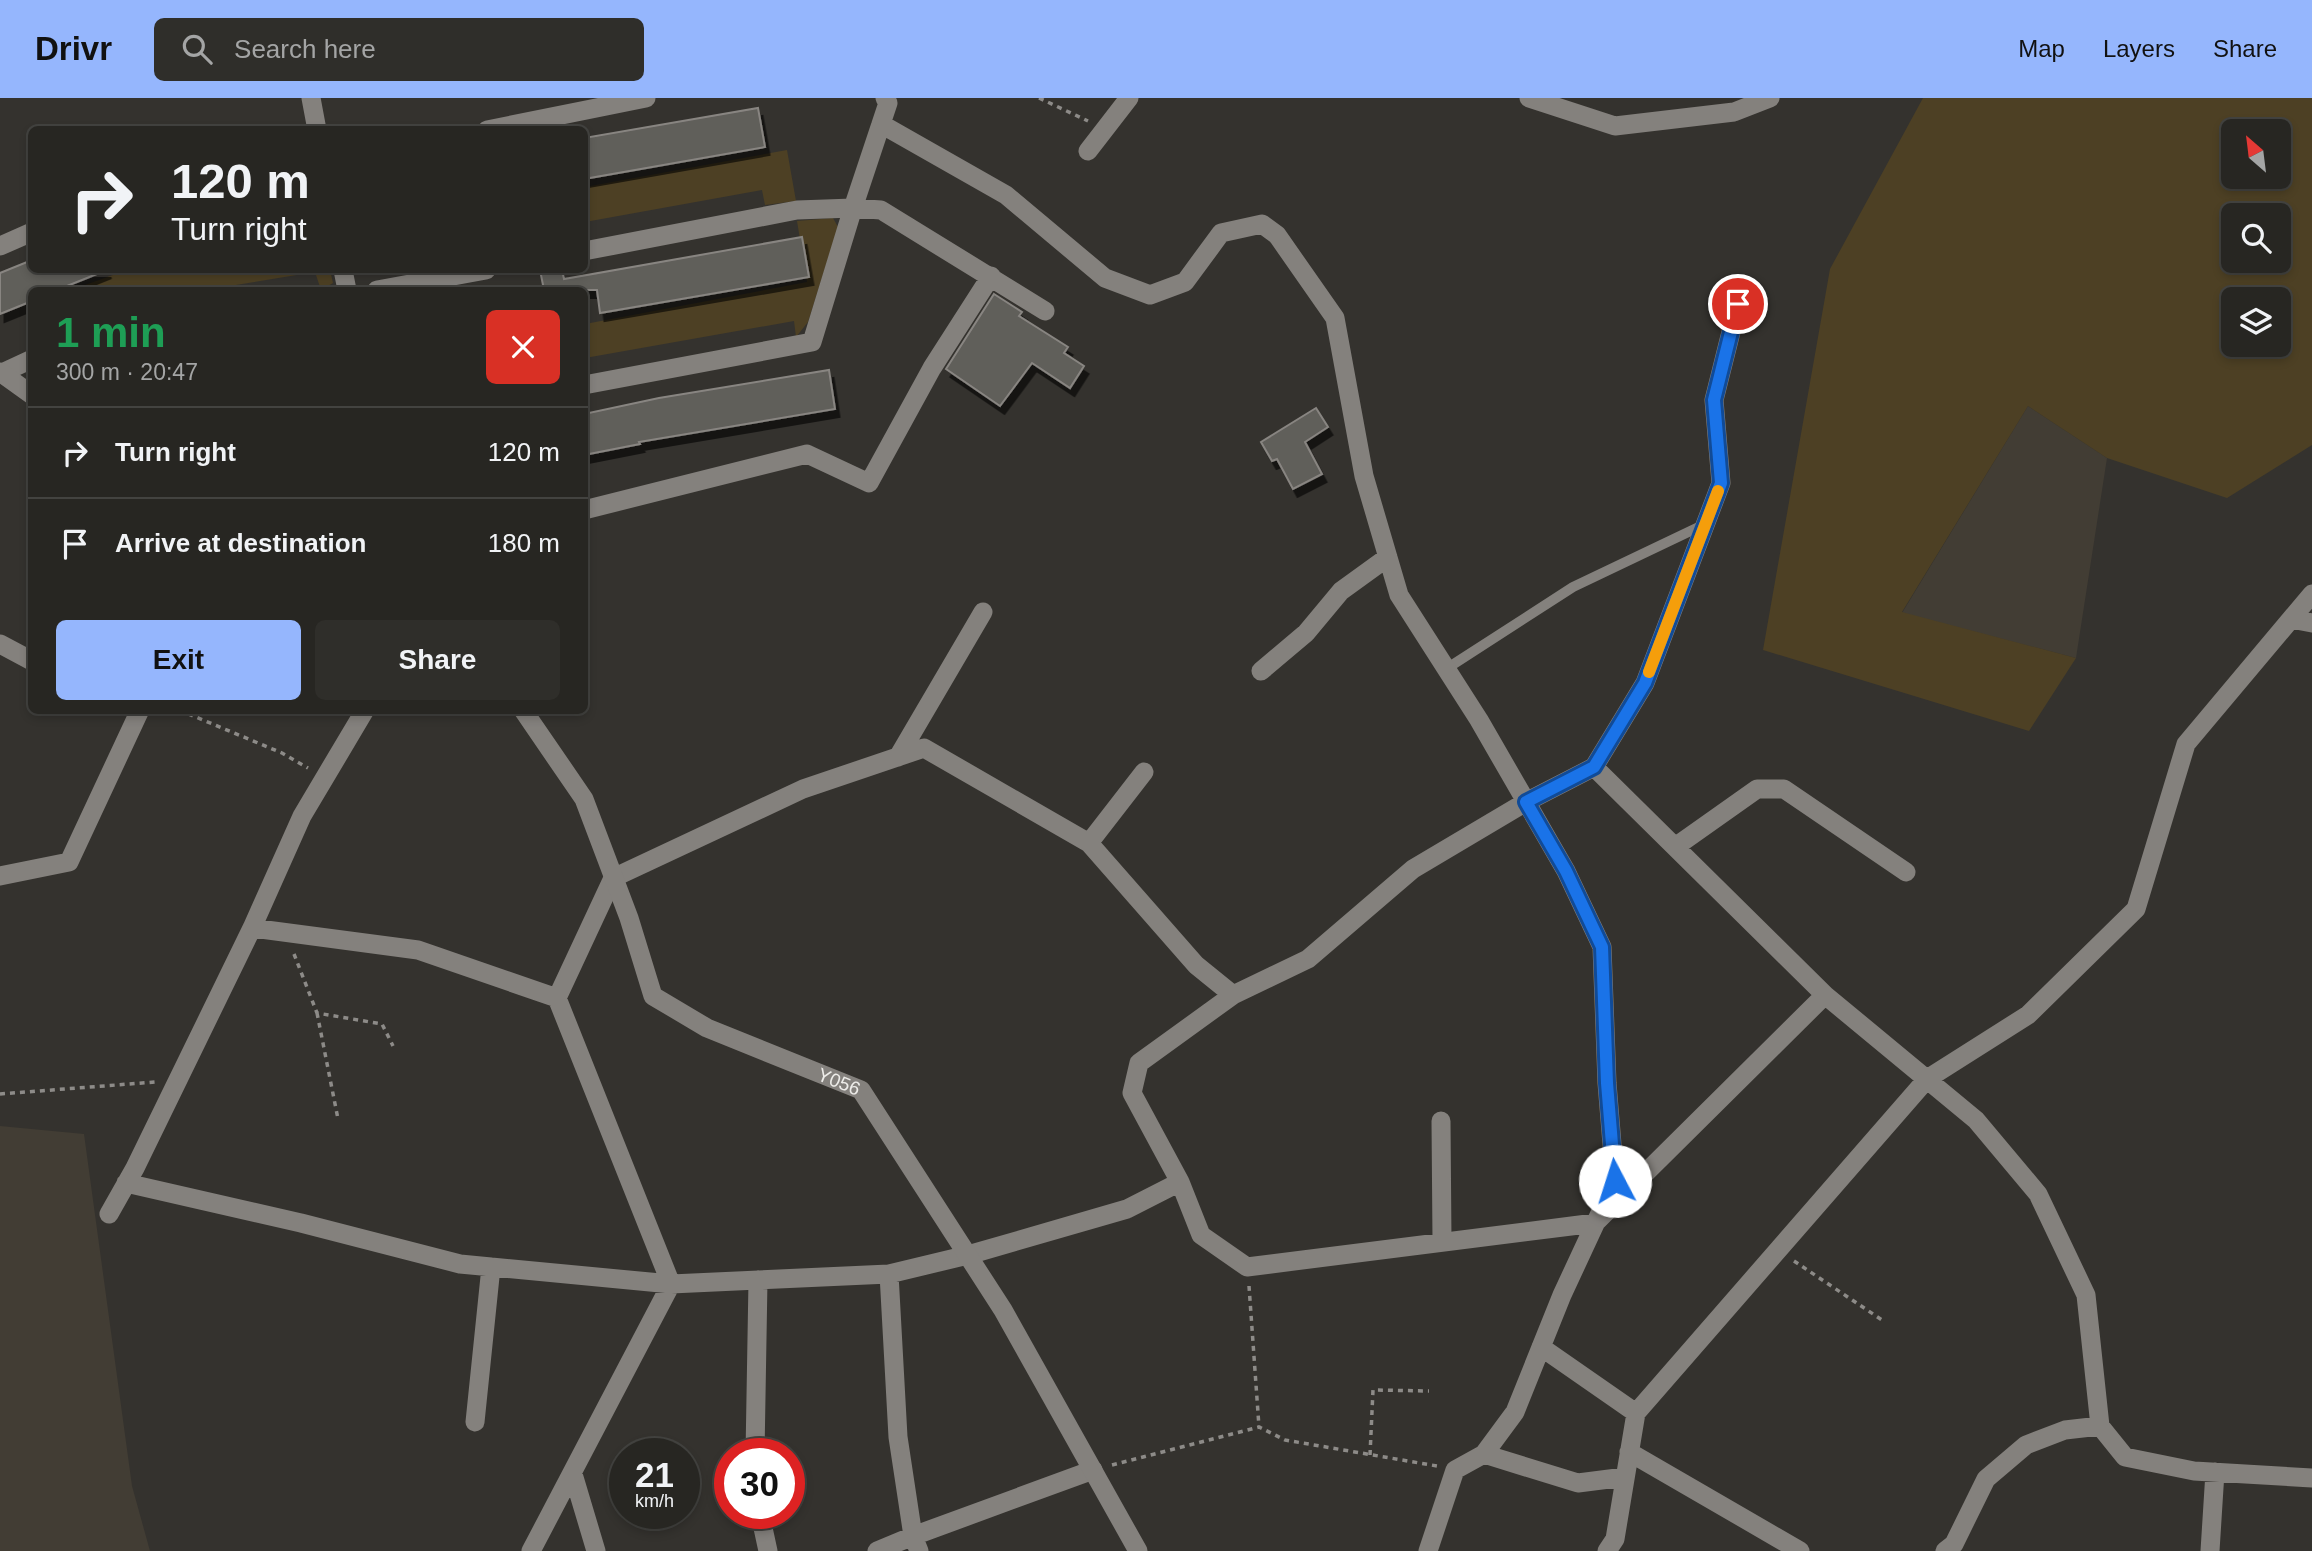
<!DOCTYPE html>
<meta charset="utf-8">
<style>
body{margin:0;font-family:Helvetica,sans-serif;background:#2f2e2a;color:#f1f3f6;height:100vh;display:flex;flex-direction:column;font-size:26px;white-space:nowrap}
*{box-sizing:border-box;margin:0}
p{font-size:23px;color:#a4a5a5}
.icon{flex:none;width:38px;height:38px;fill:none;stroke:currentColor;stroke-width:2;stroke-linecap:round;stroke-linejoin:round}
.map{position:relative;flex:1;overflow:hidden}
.side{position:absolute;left:28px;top:189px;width:560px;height:427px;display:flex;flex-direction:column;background:#272622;border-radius:10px;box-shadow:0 4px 10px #0003,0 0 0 2px #434340}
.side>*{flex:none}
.hud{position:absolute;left:28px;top:28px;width:560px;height:147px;border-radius:10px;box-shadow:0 4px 10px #0003,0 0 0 2px #434340;background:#272622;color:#f1f3f6;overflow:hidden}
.needle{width:46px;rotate:332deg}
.tools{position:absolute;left:2221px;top:21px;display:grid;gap:14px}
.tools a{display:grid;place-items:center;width:70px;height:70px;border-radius:10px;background:#272622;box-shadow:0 4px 10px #0003,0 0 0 2px #434340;font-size:35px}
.speed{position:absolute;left:609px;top:1340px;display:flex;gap:14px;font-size:35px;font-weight:700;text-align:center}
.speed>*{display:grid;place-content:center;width:91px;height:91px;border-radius:50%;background:#272622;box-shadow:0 4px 10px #0003,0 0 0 2px #434340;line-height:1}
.speed small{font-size:18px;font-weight:400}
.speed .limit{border:10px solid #d22;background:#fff;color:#111}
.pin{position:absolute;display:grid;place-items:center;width:60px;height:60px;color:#fff;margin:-30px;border:4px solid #fff;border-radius:50%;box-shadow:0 2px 7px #0007}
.me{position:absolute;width:77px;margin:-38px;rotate:355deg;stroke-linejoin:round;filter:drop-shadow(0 0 5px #0008)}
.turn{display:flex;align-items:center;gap:24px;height:147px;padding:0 28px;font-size:32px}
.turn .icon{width:91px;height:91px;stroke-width:2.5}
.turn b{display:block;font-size:49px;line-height:60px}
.round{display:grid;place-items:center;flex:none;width:74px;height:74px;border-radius:10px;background:#2f2e2a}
.head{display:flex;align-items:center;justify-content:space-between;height:119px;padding:0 28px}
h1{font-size:42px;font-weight:800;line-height:52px;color:#1e9e55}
.cta{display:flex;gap:14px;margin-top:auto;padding:14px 28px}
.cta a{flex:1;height:80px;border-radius:10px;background:#95b6fd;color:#111;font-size:28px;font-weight:800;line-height:80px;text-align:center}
.cta a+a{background:#2f2e2a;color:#f1f3f6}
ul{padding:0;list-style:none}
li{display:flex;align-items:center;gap:21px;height:91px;padding:0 28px;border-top:2px solid #434340}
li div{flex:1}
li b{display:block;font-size:26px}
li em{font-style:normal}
header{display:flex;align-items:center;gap:42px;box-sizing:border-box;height:98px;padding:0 35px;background:#95b6fd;color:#111}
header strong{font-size:33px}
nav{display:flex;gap:38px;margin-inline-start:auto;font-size:24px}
.search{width:490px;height:63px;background:#2f2e2a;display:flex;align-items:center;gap:18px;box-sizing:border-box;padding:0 24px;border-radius:10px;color:#a4a5a5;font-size:26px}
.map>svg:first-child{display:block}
.built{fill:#423d34}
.green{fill:#4d4024;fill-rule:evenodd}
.building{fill:#605e5a;stroke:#888581;stroke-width:2;filter:url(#shadow)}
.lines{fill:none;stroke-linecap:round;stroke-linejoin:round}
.path{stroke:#8d8b88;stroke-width:3.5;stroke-dasharray:5 5;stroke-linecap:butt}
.service{stroke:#84817d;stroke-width:10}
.minor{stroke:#84817d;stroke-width:19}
.tertiary{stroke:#84817d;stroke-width:19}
.route-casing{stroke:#114b97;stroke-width:18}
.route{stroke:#1a73e8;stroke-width:12}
.slow{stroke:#f59e0b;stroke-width:12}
.labels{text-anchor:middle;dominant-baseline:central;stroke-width:7;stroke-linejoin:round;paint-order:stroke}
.street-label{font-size:19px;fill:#edece9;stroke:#34322e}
</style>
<header>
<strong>Drivr</strong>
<div class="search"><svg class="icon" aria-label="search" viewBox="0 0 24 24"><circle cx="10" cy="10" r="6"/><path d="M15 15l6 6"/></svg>Search here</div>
<nav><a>Map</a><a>Layers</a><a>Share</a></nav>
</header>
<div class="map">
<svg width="2312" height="1453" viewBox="0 0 2312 1453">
<defs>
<filter id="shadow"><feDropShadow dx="4.5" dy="8" stdDeviation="0" flood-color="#0009"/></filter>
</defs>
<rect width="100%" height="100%" fill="#34322e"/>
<path class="built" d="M2028,308L2107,360L2076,560L1902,515Z
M0,1028L84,1036L132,1388L150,1453H0Z"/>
<path class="green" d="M1923,0H2312V347L2227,400L2107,360L2028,308L1902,514L2076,560L2029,633L1763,552L1830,171ZM2278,33V79H2233V33ZM2278,117V163H2233V117ZM2278,201V247H2233V201Z
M787,52L796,103L765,107L762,92L585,124V89Z
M833,120L838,129L808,224L796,239L794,223L585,260V226L807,184L797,123Z
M127,172H330L333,185L321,192L315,174L205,192H71Z"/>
<path class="building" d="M758,10L765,49L584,81V40Z
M802,139L809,179L600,215L597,192H544L540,172H562L564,181Z
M32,162V172H107L57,192H32V203L0,216V175Z
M994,196L1022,214L1019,218L1068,249L1064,255L1084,268L1070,290L1032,265L1000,308L946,271Z
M829,272L835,311L639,344L640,346L584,357V316L659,300Z
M1316,310L1328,329L1305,344L1322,376L1293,391L1277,361L1272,363L1261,344Z"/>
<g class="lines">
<path class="path" d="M1039,0L1088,23
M179,612L282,655L308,670
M294,856L317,915L382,926L393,948
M317,915L338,1021
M0,996L155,984
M1794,1163L1885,1224
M1249,1188L1259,1329
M1370,1357L1373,1292L1429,1293
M1112,1367L1259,1329L1285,1342L1437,1368"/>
<path class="service" d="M1446,571L1573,489L1703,427"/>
<path class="minor" d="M311,0L317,32
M1529,0L1615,28L1734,14L1770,0
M881,26L1006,97L1105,180L1150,197L1185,184L1221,135L1262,126L1277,137L1335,220L1364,378L1399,497L1479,622L1566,773L1602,849L1607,985L1615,1083L1562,1197L1515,1314L1484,1356L1455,1372L1428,1453
M487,32L646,0
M1088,53L1129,0
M0,148L32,134
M584,153L797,112L853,110L881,112L1045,213
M343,172L347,192
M377,192L486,172
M2,275L32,261
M584,287L812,244L853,110L888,5L885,0
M584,412L807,356L869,385L932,270L991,178
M2291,521L2312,525
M0,546L32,563
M1261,573L1306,535L1341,493L1388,459
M898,659L983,514
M1594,669L1825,897L1976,1022L2038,1096L2086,1197L2100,1328L2125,1359L2194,1373L2312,1380
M1089,745L1144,674
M1675,749L1757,691H1784L1906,774
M0,778L69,764L140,612
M252,830L418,852L557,900L613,780L803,691L924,650L1089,745L1196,867L1233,897L1308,861L1413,771L1526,704L1594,669L1645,585L1721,385L1714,302L1738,206
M1441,1023L1442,1143
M1180,1084L1201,1137L1247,1169L1595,1125L1825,897
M126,1085L301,1125L460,1166L671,1186L557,900
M109,1116L135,1070L252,830L302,718L365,612
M889,1176L898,1339L913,1438L919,1453
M1541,1249L1636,1315
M475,1324L491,1169
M1629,1354L1800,1453
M755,1356L758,1182
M1484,1356L1578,1385L1625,1379
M573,1376L596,1453
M760,1416L768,1453
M531,1453L671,1186L889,1176L968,1157L1127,1111L1180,1084L1132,995L1139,965L1233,897
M877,1453L913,1438L1093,1372
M1607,1453L1615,1441L1636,1315L1927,981L2028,917L2136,811L2186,646L2312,496
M1945,1453L1954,1446L1986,1381L2026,1347L2065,1332L2100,1328
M2210,1453L2215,1374"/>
<g class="tertiary">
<path d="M0,274L32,297"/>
<path id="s1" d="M523,612L584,701L629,820L653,898L707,930L861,992L1003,1212L1138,1453"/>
</g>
</g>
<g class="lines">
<g class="route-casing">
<path id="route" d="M1615,1083L1607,985L1602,849L1566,773L1526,704L1594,669L1645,585L1721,385L1714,302L1738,206"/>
</g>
<use href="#route" class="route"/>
<path class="slow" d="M1649,574L1718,393"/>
</g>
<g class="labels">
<g class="street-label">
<text stroke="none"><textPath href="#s1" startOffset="522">Y056</textPath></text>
</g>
</g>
</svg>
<div class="tools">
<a><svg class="needle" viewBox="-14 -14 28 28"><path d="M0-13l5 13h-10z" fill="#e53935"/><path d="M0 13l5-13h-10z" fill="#a4a5a5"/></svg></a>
<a><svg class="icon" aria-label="search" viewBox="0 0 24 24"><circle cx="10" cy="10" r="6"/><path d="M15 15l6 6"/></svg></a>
<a><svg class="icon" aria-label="layers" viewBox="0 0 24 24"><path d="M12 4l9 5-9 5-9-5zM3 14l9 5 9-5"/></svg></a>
</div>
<div class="speed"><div>21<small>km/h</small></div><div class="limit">30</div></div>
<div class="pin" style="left:1738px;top:206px;background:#d93025"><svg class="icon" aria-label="arrive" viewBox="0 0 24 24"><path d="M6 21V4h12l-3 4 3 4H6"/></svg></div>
<svg class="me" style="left:1615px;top:1083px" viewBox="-20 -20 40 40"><circle r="19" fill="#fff"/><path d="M0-13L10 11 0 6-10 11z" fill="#1a73e8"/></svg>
<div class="hud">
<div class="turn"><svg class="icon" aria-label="right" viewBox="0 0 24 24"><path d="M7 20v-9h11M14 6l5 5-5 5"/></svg><div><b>120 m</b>Turn right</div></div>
</div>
<section class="side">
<div class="head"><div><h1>1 min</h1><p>300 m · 20:47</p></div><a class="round" style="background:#d93025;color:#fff"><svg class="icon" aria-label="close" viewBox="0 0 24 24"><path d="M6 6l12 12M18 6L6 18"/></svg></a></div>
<ul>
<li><svg class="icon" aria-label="right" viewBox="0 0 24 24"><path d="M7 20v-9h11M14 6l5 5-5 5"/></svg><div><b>Turn right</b></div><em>120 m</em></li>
<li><svg class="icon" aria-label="arrive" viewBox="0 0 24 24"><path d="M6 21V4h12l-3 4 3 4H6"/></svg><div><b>Arrive at destination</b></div><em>180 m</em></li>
</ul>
<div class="cta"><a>Exit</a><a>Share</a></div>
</section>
</div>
